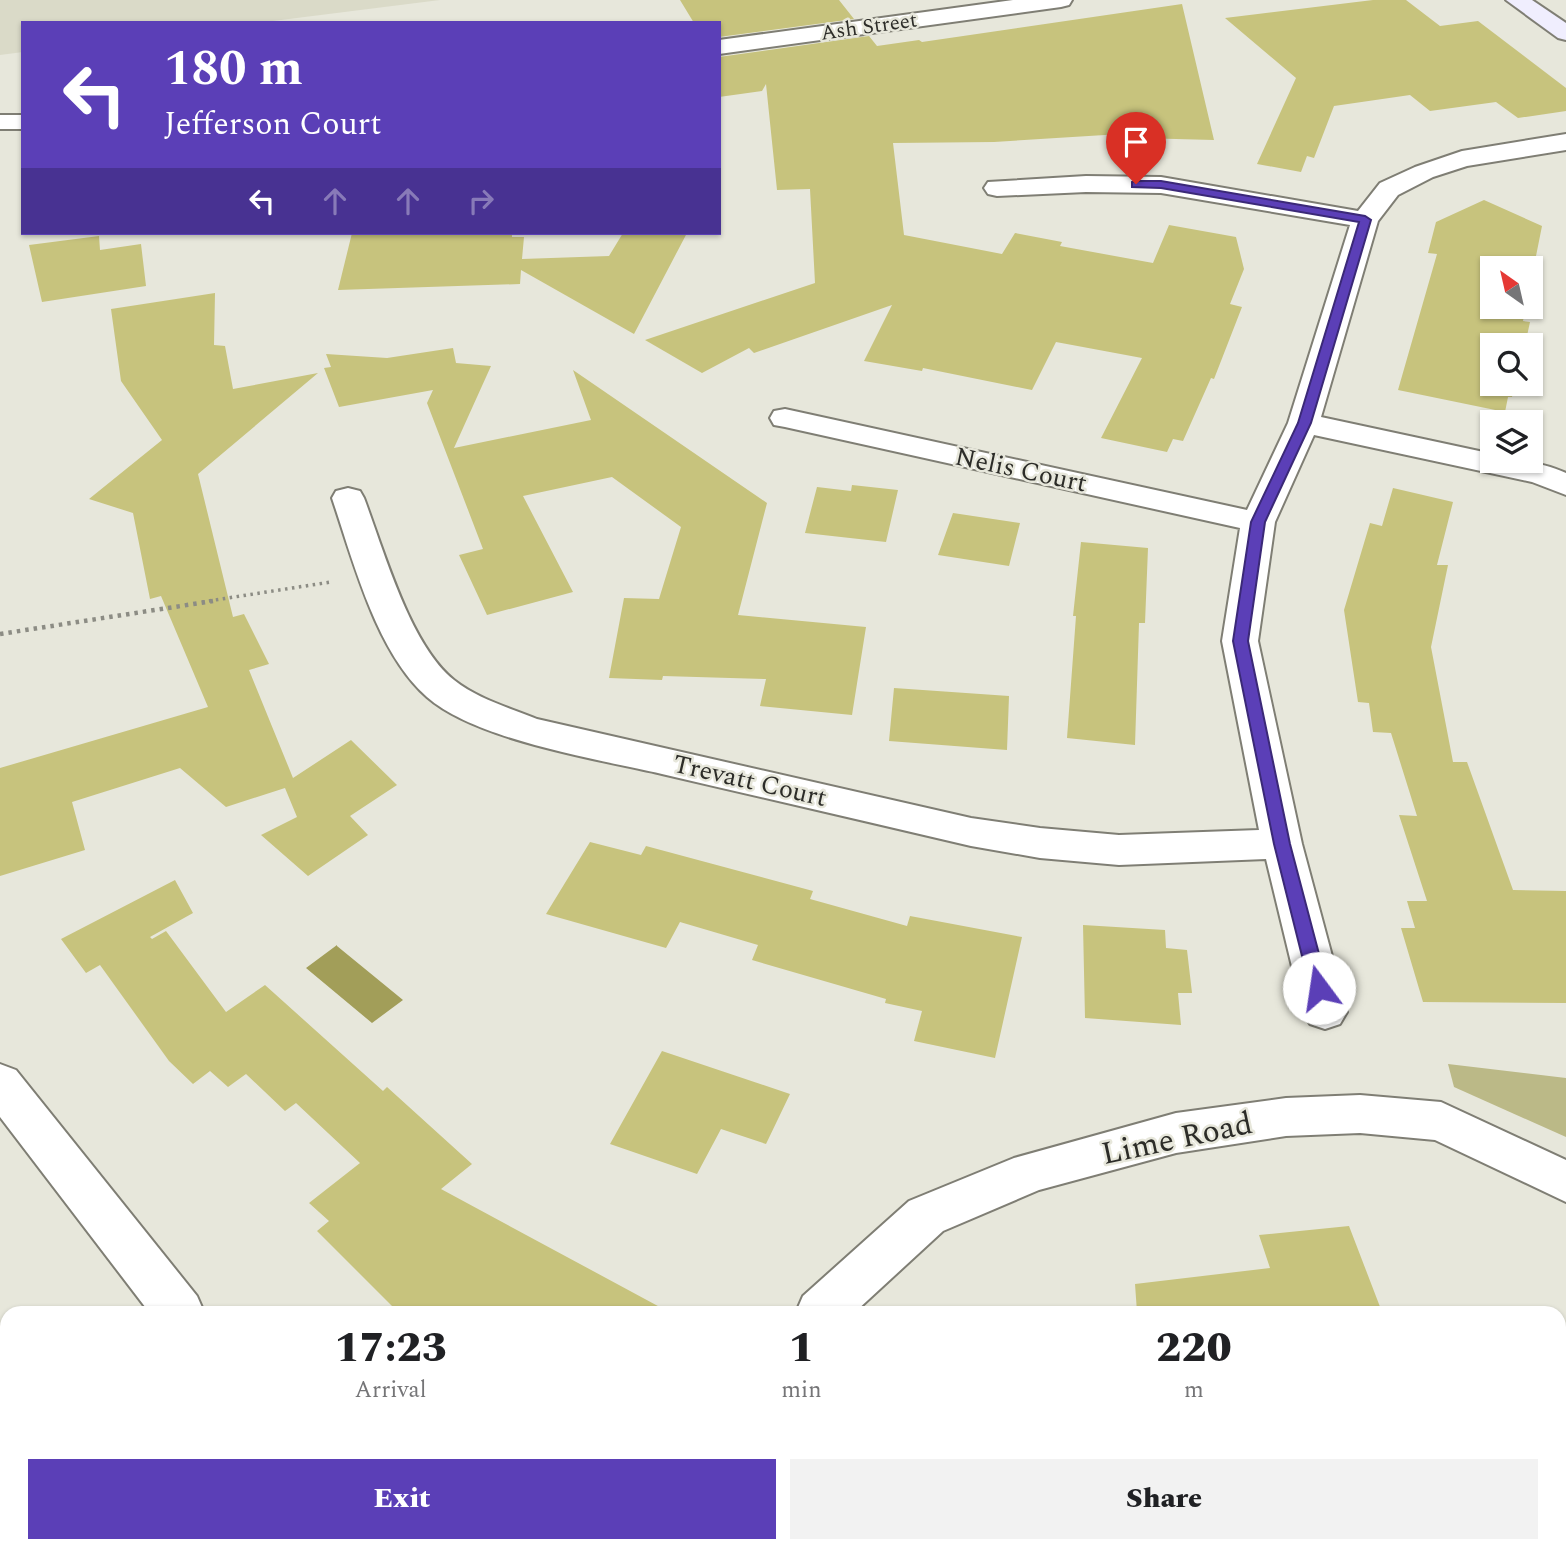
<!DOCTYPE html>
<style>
body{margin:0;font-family:Spectral,serif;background:#f2f2f2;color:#202124;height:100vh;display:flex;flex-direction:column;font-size:26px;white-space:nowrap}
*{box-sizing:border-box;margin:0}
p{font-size:23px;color:#757577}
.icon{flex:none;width:38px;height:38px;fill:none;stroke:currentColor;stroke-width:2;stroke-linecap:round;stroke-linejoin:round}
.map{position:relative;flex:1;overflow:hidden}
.drawer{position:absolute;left:0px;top:1306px;width:1566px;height:247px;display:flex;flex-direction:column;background:#fff;border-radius:21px 21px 0 0;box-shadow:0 2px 5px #0004}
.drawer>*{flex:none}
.guide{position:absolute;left:21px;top:21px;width:700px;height:214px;border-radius:0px;box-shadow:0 2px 5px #0004;background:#5b3fb7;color:#fff;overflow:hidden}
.needle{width:46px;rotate:326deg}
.tools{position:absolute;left:1480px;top:256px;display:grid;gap:14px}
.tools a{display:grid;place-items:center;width:63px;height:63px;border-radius:0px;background:#fff;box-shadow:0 2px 5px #0004;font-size:35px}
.pin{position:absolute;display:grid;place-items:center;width:60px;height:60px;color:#fff;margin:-72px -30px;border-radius:50% 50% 50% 0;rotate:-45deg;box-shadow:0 0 7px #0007}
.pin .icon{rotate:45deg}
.me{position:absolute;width:77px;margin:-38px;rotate:346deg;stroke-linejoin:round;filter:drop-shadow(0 0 5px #0008)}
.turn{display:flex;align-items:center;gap:24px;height:147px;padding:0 28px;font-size:32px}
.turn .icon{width:91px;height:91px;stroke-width:2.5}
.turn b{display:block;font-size:49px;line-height:60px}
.lanes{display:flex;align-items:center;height:66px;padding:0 28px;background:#0003;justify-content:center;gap:35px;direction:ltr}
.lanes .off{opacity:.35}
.eta{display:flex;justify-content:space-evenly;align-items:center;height:119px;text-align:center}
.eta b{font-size:42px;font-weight:800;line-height:49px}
.cta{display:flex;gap:14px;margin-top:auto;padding:14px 28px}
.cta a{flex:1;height:80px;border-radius:0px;background:#5b3fb7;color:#fff;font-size:28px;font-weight:800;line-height:80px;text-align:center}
.cta a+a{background:#f2f2f2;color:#202124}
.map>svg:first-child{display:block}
.built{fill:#dadac8}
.green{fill:#bbb987}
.water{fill:#a29e59}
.building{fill:#c7c37d}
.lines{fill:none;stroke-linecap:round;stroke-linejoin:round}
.street-casing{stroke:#7f7e74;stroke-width:4}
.secondary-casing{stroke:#7f7e74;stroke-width:4}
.path-far1{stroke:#8c8c84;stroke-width:3.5;stroke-dasharray:2.5 4.5;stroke-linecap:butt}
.path{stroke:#8c8c84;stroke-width:4.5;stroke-dasharray:3.5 5;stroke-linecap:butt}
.street{fill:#fff;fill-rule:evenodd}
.secondary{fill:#f0eefe;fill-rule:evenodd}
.route{fill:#5b3fb7;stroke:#3b2977;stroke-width:2}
.labels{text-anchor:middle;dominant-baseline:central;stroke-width:5;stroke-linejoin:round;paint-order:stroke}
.far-street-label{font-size:21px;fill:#2c2c28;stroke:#e7e7db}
.street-label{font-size:26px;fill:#2c2c28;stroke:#e7e7db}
.near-street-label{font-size:32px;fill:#2c2c28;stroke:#e7e7db}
</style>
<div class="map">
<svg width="1566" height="1551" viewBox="0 0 1566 1551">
<rect width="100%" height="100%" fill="#e7e7db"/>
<path class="built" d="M0,0H440L257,23H23V52L0,55Z"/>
<path class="green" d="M1448,1064L1566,1078V1137L1454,1087Z"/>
<path class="water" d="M337,945V946L403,1000L372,1023L306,968Z"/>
<path class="building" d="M680,0H839L854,19L719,37V23H694Z
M1373,0H1406L1440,26L1478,21L1566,88V111L1518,118L1496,102L1430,111L1410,95L1334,106L1314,158L1307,156L1301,172L1257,164L1296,78L1225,18Z
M1182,4L1214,140L1138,138L1137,133L994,142L893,143L904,235L1002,254L1015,233L1062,242L1060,246L1153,263L1169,225L1236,237L1244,269L1230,304L1242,307L1214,379L1211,378L1183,441L1173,439L1167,452L1101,438L1142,358L1056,342L1032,390L923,368L922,371L864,361L892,305L754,353L749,348L702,373L645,340L815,283L810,189L777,190L766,84L762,91L719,97V57L869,36L877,46L919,40L922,42Z
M1484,200L1542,226L1531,281V268H1493V306H1526L1523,321L1530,322L1525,345H1493V383H1516L1512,397H1508L1505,412L1398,390L1437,254L1428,253L1436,222Z
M352,233H512V237H524L522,259L609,256L623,233H687L634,334L521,270L520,284L338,290Z
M99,236L100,250L141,244L146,286L42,302L29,245Z
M215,293L214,345L225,346L233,389L318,373L198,474L233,617L244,614L269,664L249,670L293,778L351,740L397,785L350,816L368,835L308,876L261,835L297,817L285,788L226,807L180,768L72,802L85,850L0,876V768L208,707L161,596L150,599L133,513L89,499L162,440L121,381L111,309Z
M453,348L456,363L491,366L454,448L591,420L573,370L767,503L738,615L866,627L852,715L760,706L766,679L663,676L662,680L609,678L624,598L659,599L681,527L612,477L523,496L573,592L487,615L459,555L483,549L427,403L433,390L339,407L324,368L331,367L326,354L387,358Z
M852,485L898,490L886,542L805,533L817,487L851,491Z
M1393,488L1453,502L1437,565H1448L1431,647L1453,762H1467L1513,890L1566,891V1003L1423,1002L1401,928H1415L1407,901H1427L1399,815L1417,816L1391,733L1373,732L1369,703L1358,702L1344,610L1370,523L1382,526Z
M953,513L1020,523L1009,566L938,555Z
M1081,542L1148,548L1145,623H1139L1135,745L1067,738L1076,616H1073Z
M894,688L1009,696L1007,750L889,741Z
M590,842L641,855L646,846L813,891L810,899L907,926L910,916L1022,937L995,1058L914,1041L922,1011L885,1003L886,999L752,960L758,945L680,922L666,948L546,914Z
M175,880L193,913L150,937L152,939L166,931L226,1012L265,985L383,1091L387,1087L472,1164L441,1189L669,1312H398L317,1231L329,1221L309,1203L360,1163L296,1103L285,1111L246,1074L228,1087L210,1071L193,1084L169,1061L100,965L86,973L61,939Z
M1083,925L1165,930L1166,948L1187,950L1192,993H1178L1181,1025L1085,1018Z
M662,1051L790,1094L766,1144L721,1129L697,1174L610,1144Z
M1349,1226L1382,1312H1137L1135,1284L1270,1268L1259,1235Z"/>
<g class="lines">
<g class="street-casing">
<path id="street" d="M1013,0H1072L1069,5L1061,7L719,54V40Z
M0,115H23V129H0Z
M1566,134V150L1467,166L1433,177L1398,195L1378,221L1321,417L1493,454V460C1519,460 1542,462 1566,473V495L1532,482L1314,435L1275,522L1258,641L1302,844L1347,1012L1340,1024L1325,1029L1310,1024L1303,1012L1266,859L1119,865L1040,858L971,846C868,822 765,798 662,774C597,759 476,740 427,697C376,652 353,560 332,498L336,491L348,488L360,491L364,498C384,551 410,645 454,680C478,699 510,708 537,719L971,818L1040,828L1119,835L1259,830L1222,641L1240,528L785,427L774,425L770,418L774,411L785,409L1247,510L1288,423L1350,225L1161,193L1086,192L997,196L988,194L984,188L988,182L1086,176L1161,177L1358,211L1380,183L1415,167L1462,151Z
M0,1064L16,1070L197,1296L204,1312H149L0,1117Z
M1360,1095L1441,1102L1566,1160V1202L1435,1140L1360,1133L1286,1136L1176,1153L1039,1190L943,1231L855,1312H796L803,1296L909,1201L1014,1158L1176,1113L1286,1098Z
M512,1545H574L576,1551H514Z
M624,1545H680L678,1551H622Z"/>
</g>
<g class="secondary-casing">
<path id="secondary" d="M1506,0H1532L1566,23V40L1558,38Z"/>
</g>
<path class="path-far1" d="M202,602L331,582"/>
<path class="path" d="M0,634L213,601"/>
<use href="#street" class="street"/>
<use href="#secondary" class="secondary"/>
</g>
<path class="route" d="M1136,181H1161L1365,216L1371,220L1311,423L1265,522L1248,641L1290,844L1328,988L1325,993H1312L1310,988L1274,844L1233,641L1251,522L1298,423L1359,222L1161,188L1132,187V182Z"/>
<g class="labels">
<g class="far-street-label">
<text transform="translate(869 27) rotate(-8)">Ash Street</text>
</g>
<g class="street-label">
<text transform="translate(1021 470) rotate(12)">Nelis Court</text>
<text transform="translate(750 781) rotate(13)">Trevatt Court</text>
</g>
<g class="near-street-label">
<text transform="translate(1177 1139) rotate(-12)">Lime Road</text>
</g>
</g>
</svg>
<div class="tools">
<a><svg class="needle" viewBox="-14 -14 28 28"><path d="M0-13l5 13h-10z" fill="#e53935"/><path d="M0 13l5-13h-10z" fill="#757577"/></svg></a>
<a><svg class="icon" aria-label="search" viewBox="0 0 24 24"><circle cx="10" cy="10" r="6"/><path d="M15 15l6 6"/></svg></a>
<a><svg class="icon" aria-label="layers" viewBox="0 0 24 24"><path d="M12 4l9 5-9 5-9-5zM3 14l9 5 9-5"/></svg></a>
</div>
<div class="pin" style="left:1136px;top:184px;background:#d93025"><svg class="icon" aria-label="arrive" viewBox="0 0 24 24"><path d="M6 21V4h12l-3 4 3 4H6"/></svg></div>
<svg class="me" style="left:1319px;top:988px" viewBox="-20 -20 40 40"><circle r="19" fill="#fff"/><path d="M0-13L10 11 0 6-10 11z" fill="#5b3fb7"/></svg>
<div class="guide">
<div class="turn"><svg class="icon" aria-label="left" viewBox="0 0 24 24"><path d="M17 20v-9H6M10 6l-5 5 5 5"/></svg><div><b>180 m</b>Jefferson Court</div></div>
<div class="lanes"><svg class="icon" aria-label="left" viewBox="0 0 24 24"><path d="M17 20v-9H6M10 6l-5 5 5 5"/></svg><svg class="icon off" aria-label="ahead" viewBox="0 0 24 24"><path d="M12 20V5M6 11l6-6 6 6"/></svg><svg class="icon off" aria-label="ahead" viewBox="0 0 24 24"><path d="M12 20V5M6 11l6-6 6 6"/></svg><svg class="icon off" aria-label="right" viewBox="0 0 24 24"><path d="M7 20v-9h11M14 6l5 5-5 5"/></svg></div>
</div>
<section class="drawer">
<div class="eta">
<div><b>17:23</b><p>Arrival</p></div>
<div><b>1</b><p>min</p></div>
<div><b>220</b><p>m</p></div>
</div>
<div class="cta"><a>Exit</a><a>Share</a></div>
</section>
</div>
